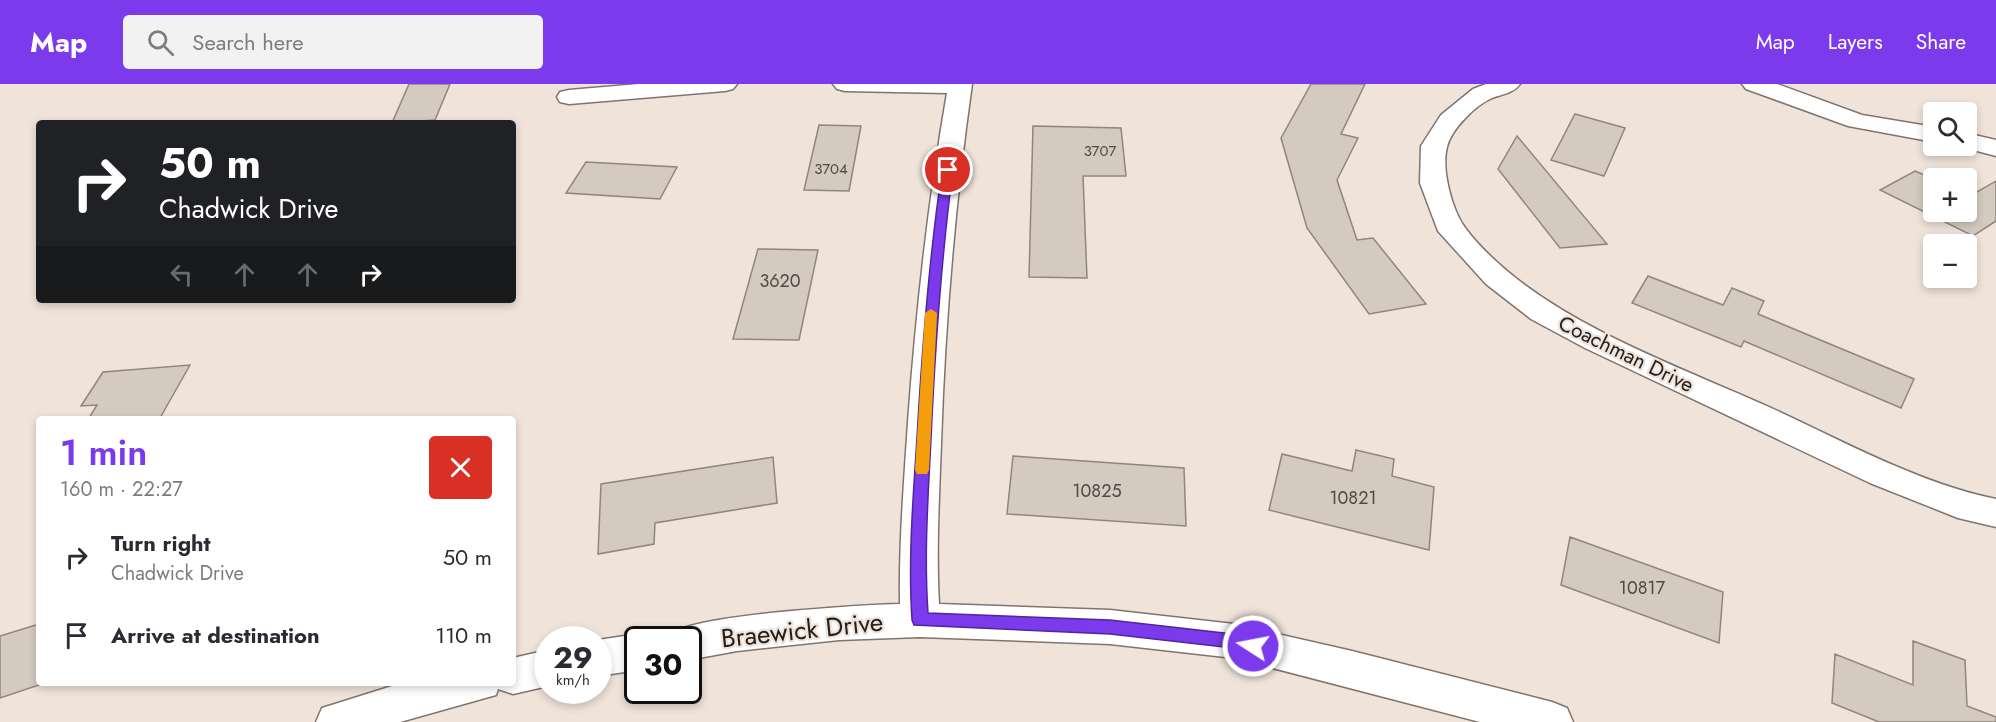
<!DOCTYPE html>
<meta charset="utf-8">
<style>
body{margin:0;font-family:Jost,sans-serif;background:#f2f2f3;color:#2b2b33;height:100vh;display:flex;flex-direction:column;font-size:22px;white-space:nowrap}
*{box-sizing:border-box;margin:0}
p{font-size:20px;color:#7c7c81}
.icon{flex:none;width:33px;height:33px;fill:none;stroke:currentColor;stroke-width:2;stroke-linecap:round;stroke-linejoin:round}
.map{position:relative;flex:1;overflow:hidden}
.side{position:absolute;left:36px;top:332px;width:480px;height:270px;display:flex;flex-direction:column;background:#fff;border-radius:6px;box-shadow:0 3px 9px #0003}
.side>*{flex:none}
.banner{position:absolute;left:36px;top:36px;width:480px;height:183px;border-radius:6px;box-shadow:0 3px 9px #0003;background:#202124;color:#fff;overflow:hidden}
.tools{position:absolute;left:1923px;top:18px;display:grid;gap:12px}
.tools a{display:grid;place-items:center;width:54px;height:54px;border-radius:6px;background:#fff;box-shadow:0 3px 9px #0003;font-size:30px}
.speed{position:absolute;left:534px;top:542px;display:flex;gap:12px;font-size:30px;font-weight:700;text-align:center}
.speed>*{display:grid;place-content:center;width:78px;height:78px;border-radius:50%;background:#fff;box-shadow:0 3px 9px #0003;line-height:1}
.speed small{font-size:15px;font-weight:400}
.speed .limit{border:3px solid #111;border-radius:9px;background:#fff;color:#111}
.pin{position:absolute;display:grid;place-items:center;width:51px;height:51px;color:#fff;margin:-26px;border:3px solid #fff;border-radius:50%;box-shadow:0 2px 6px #0007}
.me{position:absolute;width:66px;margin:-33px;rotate:281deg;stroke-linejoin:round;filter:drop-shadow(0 0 4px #0008)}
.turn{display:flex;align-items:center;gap:21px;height:126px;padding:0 24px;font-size:27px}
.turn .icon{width:78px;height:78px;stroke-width:2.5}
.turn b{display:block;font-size:42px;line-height:51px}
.lanes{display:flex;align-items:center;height:57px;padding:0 24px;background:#0003;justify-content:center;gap:30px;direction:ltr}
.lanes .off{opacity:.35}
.round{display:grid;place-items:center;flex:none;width:63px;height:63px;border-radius:6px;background:#f2f2f3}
.headline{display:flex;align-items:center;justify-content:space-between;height:102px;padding:0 24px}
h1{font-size:36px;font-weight:600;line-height:45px;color:#7c3aed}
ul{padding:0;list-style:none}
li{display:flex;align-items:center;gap:18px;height:78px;padding:0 24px}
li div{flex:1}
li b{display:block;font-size:22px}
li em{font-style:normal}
header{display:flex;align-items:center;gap:36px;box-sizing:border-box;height:84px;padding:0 30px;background:#7c3aed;color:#fff}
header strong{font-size:28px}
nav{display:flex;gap:33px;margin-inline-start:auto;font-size:21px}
.search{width:420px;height:54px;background:#f2f2f3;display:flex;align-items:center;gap:15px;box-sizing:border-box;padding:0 21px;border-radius:6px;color:#7c7c81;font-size:22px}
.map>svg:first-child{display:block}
.building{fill:#d4cabf;stroke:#90867c;stroke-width:1.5}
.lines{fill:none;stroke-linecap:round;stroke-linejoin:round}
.street-casing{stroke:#80746c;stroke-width:3}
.street{fill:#fff;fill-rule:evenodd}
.route{fill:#7c3aed;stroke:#51269a;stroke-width:1.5}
.slow{fill:#f59e0b}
.labels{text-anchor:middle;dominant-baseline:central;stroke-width:4.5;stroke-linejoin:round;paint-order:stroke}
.far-number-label{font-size:15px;fill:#504a46}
.number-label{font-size:18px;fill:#504a46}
.street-label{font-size:21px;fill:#24201d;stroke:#efe3da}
.near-street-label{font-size:26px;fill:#24201d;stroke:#efe3da}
</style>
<header>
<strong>Map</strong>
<div class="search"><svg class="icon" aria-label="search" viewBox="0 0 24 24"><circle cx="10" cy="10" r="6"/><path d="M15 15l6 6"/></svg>Search here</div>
<nav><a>Map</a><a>Layers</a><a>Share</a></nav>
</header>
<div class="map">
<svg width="1996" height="638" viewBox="0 0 1996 638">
<rect width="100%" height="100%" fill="#efe3da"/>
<path class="building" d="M409,0H450L435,36L392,39Z
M1311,0H1365L1341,50L1358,54L1337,96L1357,156L1373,154L1426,220L1369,230L1307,144L1281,54Z
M1575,30L1625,44L1604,92L1551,76Z
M819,41L861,42L849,107L804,106Z
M1033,42L1121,44L1126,92H1083L1087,194L1029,193Z
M1517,52L1607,160L1560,164L1498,85Z
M586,78L677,83L660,115L566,109Z
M1915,87L1934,95V128H1966V111L1970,112L1996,97V137L1973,152L1880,106Z
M758,165L818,166L799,256L733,255Z
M1648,192L1723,221L1732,204L1764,217L1758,230L1914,295L1901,324L1744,257L1741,263L1632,219Z
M190,281L160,334H89L97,321L81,322L103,288Z
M1356,366L1394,375L1392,392L1434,403L1429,466L1269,426L1282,370L1352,387Z
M1013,372L1184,384L1186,442L1007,430Z
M773,373L777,419L655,439L654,460L598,470L601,400Z
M1570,453L1723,508L1719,559L1561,501Z
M39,540V601L0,614V552Z
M1913,557L1965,576L1967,622L1996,633V638H1879L1832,619L1835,570L1913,601Z"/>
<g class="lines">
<g class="street-casing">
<path id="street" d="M639,0H737L733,5L725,7L569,20L560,18L557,13L560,8L569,6Z
M833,0H972C955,119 945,239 941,360C939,413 936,467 939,520L1110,526L1234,540L1352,567L1552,618L1567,624L1573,638H1480L1234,574L1110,560L920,553L839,556L737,567L688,576V555H670L674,547C704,536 738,533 770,529C813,525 856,521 900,520C899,459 904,399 908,338C916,228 928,118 947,9L845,7L837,5Z
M1486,0H1520C1514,9 1502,10 1492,14C1476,21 1451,45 1447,63C1441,85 1452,127 1466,145C1477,160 1493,175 1507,187C1578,247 1684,285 1769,323C1839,355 1920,400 1996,415V443L1958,434L1870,399L1585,264L1531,235L1486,200L1438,147L1420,99L1421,62L1441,31L1473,5Z
M1742,0H1777L1862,31L1934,43V58L1848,42L1746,5Z
M1966,49L1996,56V72L1958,62H1966Z
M638,550L651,555H638V586L598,592V556Z
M548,566V602L513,610L498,605L496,611L400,638H316L322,624L405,598H513V574Z"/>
</g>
<use href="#street" class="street"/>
</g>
<path class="route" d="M948,83L953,86C941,176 935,265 931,355C928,414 924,471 928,529L1110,536L1233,550L1259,556L1262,562L1259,567L1253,569L1233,564L1110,550L914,541L912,536C908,475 913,415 917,354C922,264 929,175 942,86Z"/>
<path class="slow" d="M931,225L937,229L929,386L927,390H917L915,386L925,229Z"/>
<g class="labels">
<g class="far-number-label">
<text x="1100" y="67">3707</text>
<text x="831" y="85">3704</text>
</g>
<g class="number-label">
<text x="780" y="197">3620</text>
<text x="1097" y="407">10825</text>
<text x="1353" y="414">10821</text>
<text x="1642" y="504">10817</text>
</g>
<g class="street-label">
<text transform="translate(1626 270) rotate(26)">Coachman Drive</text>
</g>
<g class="near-street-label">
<text transform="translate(802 546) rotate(-6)">Braewick Drive</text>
</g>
</g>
</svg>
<div class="tools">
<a><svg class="icon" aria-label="search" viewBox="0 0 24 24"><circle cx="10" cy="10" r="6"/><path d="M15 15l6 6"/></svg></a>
<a>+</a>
<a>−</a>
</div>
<div class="speed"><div>29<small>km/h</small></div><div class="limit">30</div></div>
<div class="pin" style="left:948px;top:86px;background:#d93025"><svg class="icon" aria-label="arrive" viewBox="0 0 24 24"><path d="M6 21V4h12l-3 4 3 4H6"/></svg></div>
<svg class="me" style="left:1253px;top:562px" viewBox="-20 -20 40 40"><circle r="17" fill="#7c3aed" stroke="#fff" stroke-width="3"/><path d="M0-11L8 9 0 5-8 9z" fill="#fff"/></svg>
<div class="banner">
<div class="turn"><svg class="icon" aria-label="right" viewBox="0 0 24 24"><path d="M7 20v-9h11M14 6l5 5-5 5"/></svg><div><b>50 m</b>Chadwick Drive</div></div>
<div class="lanes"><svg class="icon off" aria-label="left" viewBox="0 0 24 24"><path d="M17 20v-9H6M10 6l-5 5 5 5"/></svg><svg class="icon off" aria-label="ahead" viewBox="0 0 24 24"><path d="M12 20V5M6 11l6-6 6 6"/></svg><svg class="icon off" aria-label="ahead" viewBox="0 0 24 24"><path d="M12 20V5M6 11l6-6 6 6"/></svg><svg class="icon" aria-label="right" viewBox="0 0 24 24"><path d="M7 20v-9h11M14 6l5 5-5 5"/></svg></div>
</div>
<section class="side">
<div class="headline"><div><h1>1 min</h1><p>160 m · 22:27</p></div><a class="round" style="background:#d93025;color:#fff"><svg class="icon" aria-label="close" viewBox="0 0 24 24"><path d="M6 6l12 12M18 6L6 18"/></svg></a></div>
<ul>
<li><svg class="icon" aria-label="right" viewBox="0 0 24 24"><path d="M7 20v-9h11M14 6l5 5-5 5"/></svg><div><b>Turn right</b><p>Chadwick Drive</p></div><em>50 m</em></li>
<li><svg class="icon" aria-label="arrive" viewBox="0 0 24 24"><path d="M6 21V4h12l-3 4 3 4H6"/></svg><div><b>Arrive at destination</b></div><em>110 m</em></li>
</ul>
</section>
</div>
